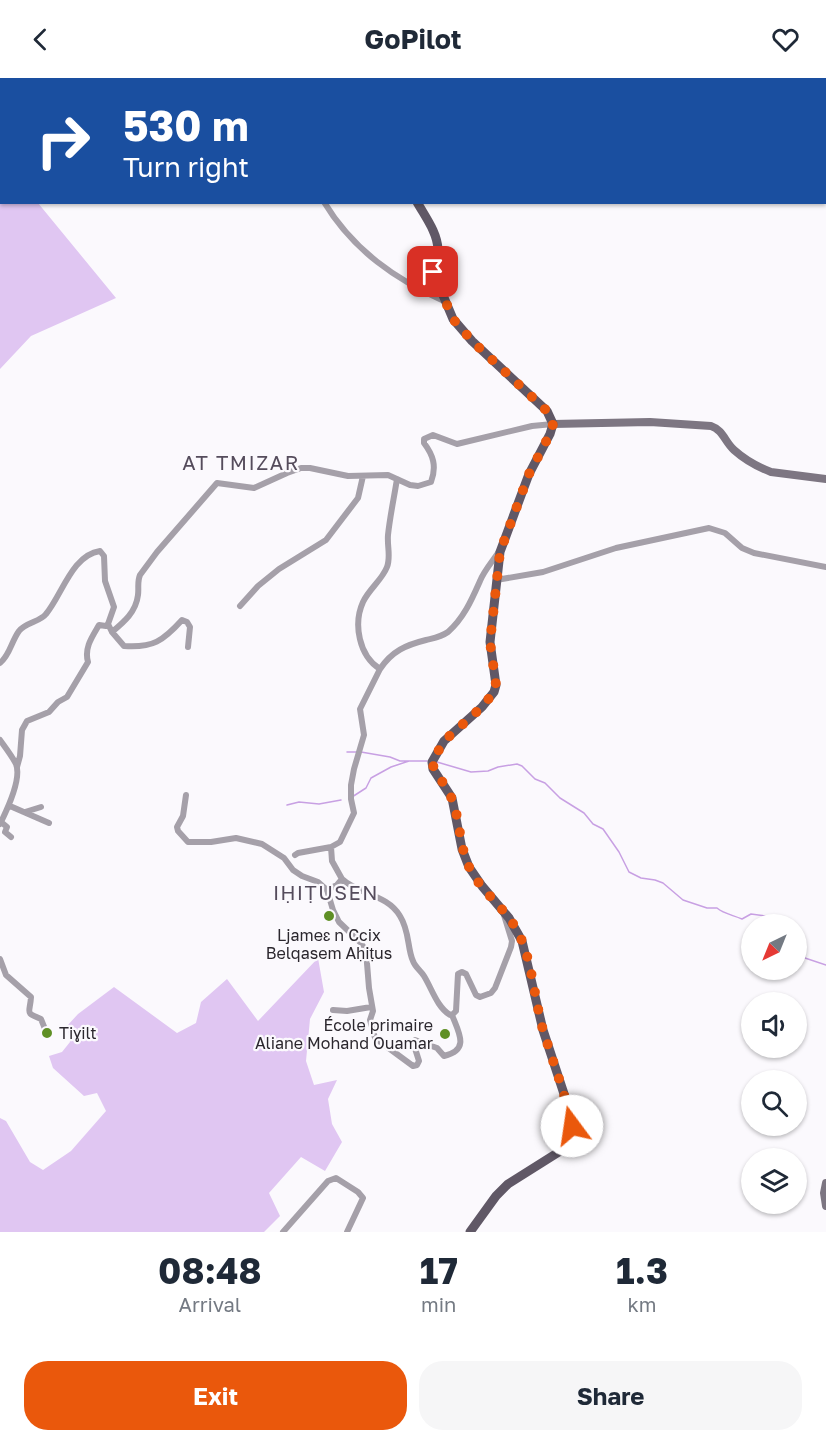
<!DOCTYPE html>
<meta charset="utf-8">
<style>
body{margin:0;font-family:"Golos Text",sans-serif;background:#f6f6f7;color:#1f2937;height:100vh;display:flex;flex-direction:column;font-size:22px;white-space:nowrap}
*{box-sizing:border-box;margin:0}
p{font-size:20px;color:#747a83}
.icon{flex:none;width:33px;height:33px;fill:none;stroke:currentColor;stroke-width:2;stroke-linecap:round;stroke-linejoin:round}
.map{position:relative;height:1154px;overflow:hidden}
.drawer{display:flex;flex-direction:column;background:#fff;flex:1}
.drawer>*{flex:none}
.top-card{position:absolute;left:0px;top:0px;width:826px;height:126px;box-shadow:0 2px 4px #0004;background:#1a4fa0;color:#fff;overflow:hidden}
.needle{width:39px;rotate:223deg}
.controls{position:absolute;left:741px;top:836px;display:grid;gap:12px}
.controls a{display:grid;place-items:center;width:66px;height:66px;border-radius:50%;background:#fff;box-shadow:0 2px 4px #0004;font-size:30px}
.pin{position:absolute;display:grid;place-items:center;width:51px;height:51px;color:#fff;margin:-26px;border-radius:12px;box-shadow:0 3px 9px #0006}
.me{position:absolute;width:66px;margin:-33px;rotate:346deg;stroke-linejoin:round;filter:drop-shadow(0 0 4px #0008)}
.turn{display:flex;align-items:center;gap:21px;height:126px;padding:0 24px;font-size:27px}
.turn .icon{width:78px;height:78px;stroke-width:2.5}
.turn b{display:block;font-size:42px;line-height:51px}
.eta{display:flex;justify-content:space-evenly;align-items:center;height:102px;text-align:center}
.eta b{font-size:36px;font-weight:700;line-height:42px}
.cta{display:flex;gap:12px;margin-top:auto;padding:12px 24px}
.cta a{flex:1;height:69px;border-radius:24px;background:#ea580c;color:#fff;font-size:24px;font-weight:700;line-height:69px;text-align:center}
.cta a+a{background:#f6f6f7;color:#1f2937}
header{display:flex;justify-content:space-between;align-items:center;height:78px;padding:0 24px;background:#fff;font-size:27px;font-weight:700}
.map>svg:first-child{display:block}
.green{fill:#e0c6f2}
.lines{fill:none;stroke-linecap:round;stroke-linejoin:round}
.stream{stroke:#c8a0e3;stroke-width:1.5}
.street{stroke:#a5a0a9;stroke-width:6}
.secondary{stroke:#7d7682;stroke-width:8}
.primary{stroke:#605866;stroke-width:9}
.route{stroke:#ea580c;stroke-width:10;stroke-dasharray:0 18}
.poi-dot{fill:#5f8f25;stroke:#fbf9fd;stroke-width:2}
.labels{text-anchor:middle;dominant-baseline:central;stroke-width:4.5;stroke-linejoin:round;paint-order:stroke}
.poi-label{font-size:16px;fill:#2b272e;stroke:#fbf9fd}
.quarter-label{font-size:20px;letter-spacing:1.5px;fill:#554c5c;stroke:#fbf9fd}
</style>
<header><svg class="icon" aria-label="back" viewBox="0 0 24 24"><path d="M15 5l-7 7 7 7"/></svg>GoPilot<svg class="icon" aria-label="heart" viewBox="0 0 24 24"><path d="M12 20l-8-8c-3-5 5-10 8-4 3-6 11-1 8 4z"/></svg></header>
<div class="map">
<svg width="826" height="1154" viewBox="0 0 826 1154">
<rect width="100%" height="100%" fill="#fbf9fd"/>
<path class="green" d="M0,53L2,124L38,125L116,220L31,258L0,291Z
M318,880L324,914L310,941L306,983L314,1007L337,1002L328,1021L332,1046L342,1064L325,1093L301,1079L269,1115L280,1138L264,1154H0V1040L6,1043L30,1084L43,1092L71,1073L106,1033L97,1015L84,1018L53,990L49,978L62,974L70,964L67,948L78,936L114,909L177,955L196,945L201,924L227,901L258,943Z"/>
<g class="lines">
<path class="stream" d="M347,674H356
M361,674L390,679L400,683H427
M437,684L471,694L488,693L498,689L517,686L522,688L535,701L545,705L560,720L584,735L593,746L603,751L619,774L629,794L641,800L655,802L663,805L683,822L707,830H717C724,836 733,837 742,841L751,836L765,838L772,846
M352,719L366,710L371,700L391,689L409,683
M287,727L299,724L319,726L341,722
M796,876L802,879L826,887"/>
<path class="street" d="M303,0L304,2
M234,2V0
M634,2L635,0
M324,124C353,172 396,202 446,224
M397,401C394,420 390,438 388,457C387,468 391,479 387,489C382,502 369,511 363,524C353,546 359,578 380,591C392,573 406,567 426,562C434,560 441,559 448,554C464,540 472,521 480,503C484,493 492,484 498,475
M496,502L543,494L616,470L709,450L725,455L742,470L754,475L826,489
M240,528L258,508L279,491L326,462L358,420L363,398
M112,554C124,544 136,534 138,517C139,510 137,504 140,497L157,474L217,405L254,410L287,395L301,390H310L348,398L388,397L410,407L418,408L431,404C437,388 433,377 424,365V361L433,357L457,366L532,348L553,346
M0,585C10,577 11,564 19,553C26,544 40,544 46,536C62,517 72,477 100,473L104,478L105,503L114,529L108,546L112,554L124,568C153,570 163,563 182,542L187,544L190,549L188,569
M0,662C5,669 12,678 16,686C22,701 7,732 0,746
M17,689L20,678L22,652L27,643L49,634L58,624L67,619L88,584C84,570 92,559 99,547L106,548L108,546
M186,717L183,738L177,749L178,753L188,764H211L236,760L262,766L284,780L293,792L302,798L318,804L327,812L337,807L342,801C359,817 387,816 400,838C410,854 407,870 413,883C415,889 421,893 424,898C432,911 437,929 450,937L453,936L456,933L458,896L462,894L466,896L476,917L480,919L491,915L495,910L511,869L512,863L504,837
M10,728L49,745
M25,734L41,729
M1,744L7,749L5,754L11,759
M295,777L298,775L331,769
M342,801L332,783L331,769L340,764L354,735L351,721V707L354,691L364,657L360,631L380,591
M327,812L333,832L339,844L361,865L366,873L369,910L373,933L370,942L375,960L413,988L417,987L419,983L413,964L415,962L437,970L444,978C470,972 459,955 452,937
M0,881L6,897L31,919C30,936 24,934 41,941L45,951
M333,932L347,933L371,929
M283,1154L328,1103L336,1100L358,1114L363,1120L347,1154"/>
<path class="secondary" d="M553,346L650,344L711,348C723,352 725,364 734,372C744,381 758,389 771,394L826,401
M826,1105L824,1115L826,1128"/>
<path class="primary" d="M374,0V2
M417,124C426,140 437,154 438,171L433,177L432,191L453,241L472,263L547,333L553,346L550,356L529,396L500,474L490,564L496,607L494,614L482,629L444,663L432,684L433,691L452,720L462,771L469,789L482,808L509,840L522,863L543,952L568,1028L572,1048L570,1065L562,1072L508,1106L496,1118L470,1154"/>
</g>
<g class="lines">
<path class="route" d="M433,194L453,241L472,263L547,333L553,346L550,356L529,396L500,474L490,564L496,607L494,614L482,629L444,663L432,684C435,697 446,706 451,719C462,745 458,773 474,798C489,821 512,836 522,863C533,891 535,923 543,952C553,984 565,1015 572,1048"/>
</g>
<g class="poi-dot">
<circle cx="329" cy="838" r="6"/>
<circle cx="47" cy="955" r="6"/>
<circle cx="445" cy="956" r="6"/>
</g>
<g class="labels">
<g class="poi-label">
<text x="329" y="857">Ljameɛ n Ccix<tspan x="329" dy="18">Belqasem Aḥiṭus</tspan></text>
<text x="433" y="947" text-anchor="end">École primaire<tspan x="433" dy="18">Aliane Mohand Ouamar</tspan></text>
<text x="59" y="955" text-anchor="start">Tiɣilt</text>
</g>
<g class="quarter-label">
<text x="241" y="384">AT TMIZAR</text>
<text x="326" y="814">IḤIṬUSEN</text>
</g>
</g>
</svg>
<div class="controls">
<a><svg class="needle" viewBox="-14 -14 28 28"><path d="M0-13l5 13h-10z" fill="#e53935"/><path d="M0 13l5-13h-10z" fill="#747a83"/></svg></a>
<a><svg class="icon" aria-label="sound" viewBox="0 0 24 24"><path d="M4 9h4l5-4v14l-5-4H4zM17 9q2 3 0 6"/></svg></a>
<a><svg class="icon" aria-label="search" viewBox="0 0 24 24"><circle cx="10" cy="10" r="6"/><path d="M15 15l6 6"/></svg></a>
<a><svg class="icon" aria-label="layers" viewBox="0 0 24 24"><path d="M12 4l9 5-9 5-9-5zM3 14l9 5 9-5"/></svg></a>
</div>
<div class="pin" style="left:433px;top:194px;background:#d93025"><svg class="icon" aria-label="arrive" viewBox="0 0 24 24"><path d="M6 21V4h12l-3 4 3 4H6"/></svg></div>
<svg class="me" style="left:572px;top:1048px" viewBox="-20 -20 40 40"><circle r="19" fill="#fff"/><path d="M0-13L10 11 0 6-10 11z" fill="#ea580c"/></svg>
<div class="top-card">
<div class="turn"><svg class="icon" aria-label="right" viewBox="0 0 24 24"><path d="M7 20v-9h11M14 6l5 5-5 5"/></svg><div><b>530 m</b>Turn right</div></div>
</div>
</div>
<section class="drawer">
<div class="eta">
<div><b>08:48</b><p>Arrival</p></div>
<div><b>17</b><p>min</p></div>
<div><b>1.3</b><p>km</p></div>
</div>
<div class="cta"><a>Exit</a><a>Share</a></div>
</section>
